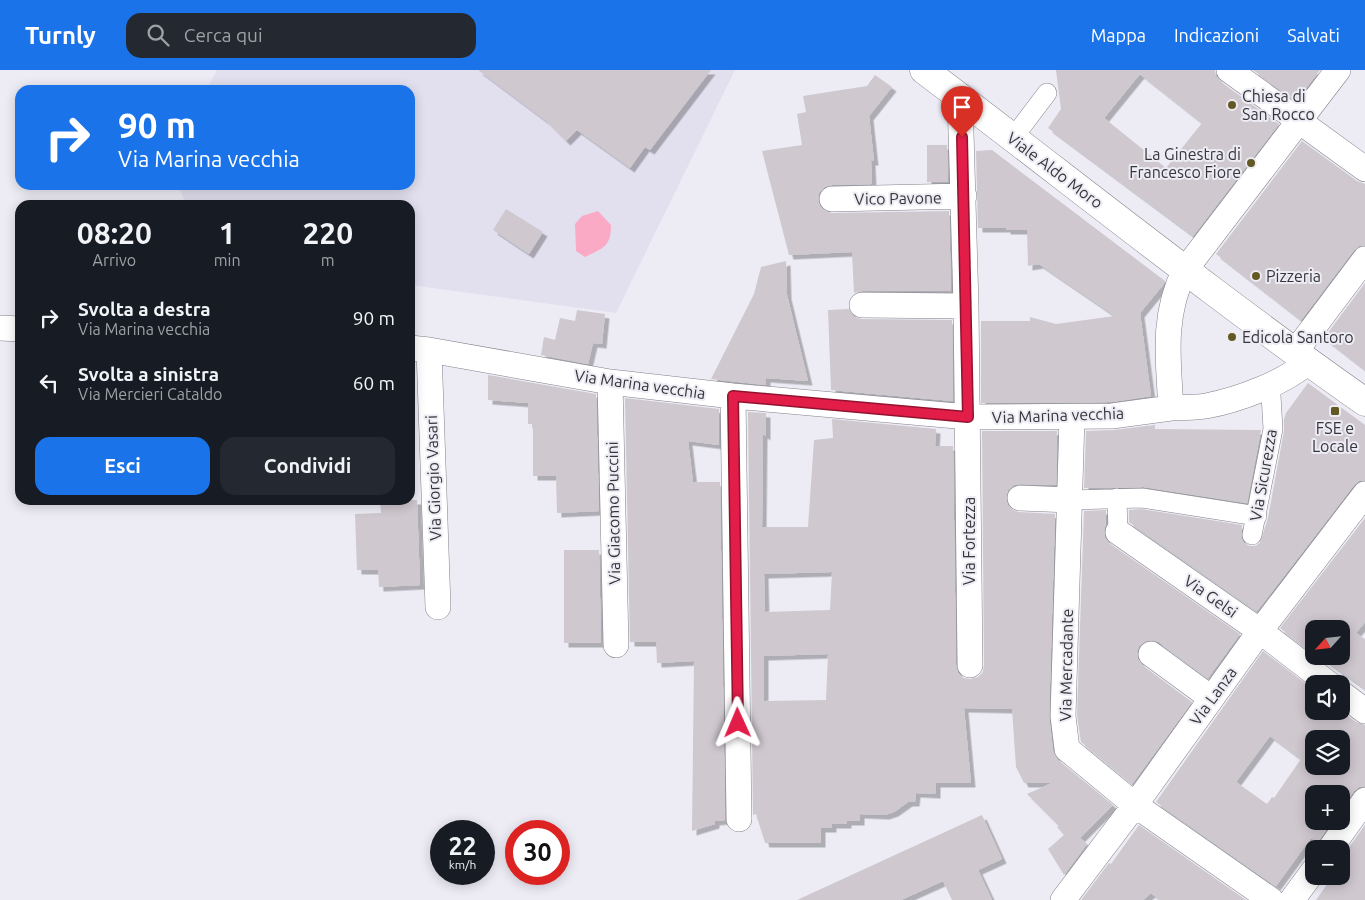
<!DOCTYPE html>
<html lang="it">
<meta charset="utf-8">
<style>
body{margin:0;font-family:Ubuntu,sans-serif;background:#242831;color:#f1f3f6;height:100vh;display:flex;flex-direction:column;font-size:19px;white-space:nowrap}
*{box-sizing:border-box;margin:0}
p{font-size:16px;color:#9ea1a6}
.icon{flex:none;width:28px;height:28px;fill:none;stroke:currentColor;stroke-width:2;stroke-linecap:round;stroke-linejoin:round}
.map{position:relative;flex:1;overflow:hidden}
.side{position:absolute;left:15px;top:130px;width:400px;height:305px;display:flex;flex-direction:column;background:#171b24;border-radius:15px;box-shadow:0 2px 12px #0003}
.side>*{flex:none}
.top-card{position:absolute;left:15px;top:15px;width:400px;height:105px;border-radius:15px;box-shadow:0 2px 12px #0003;background:#1a73e8;color:#fff;overflow:hidden}
.needle{width:32px;rotate:243deg}
.fabs{position:absolute;left:1305px;top:550px;display:grid;gap:10px}
.fabs a{display:grid;place-items:center;width:45px;height:45px;border-radius:10px;background:#171b24;box-shadow:0 2px 12px #0003;font-size:25px}
.speed{position:absolute;left:430px;top:750px;display:flex;gap:10px;font-size:25px;font-weight:700;text-align:center}
.speed>*{display:grid;place-content:center;width:65px;height:65px;border-radius:50%;background:#171b24;box-shadow:0 2px 12px #0003;line-height:1}
.speed small{font-size:12px;font-weight:400}
.speed .limit{border:8px solid #d22;background:#fff;color:#111}
.pin{position:absolute;display:grid;place-items:center;width:42px;height:42px;color:#fff;margin:-51px -21px;border-radius:50% 50% 50% 0;rotate:-45deg;box-shadow:0 0 5px #0007}
.pin .icon{rotate:45deg}
.me{position:absolute;width:55px;margin:-28px;rotate:359deg;stroke-linejoin:round;filter:drop-shadow(0 0 4px #0008)}
.turn{display:flex;align-items:center;gap:18px;height:105px;padding:0 20px;font-size:22px}
.turn .icon{width:65px;height:65px;stroke-width:2.5}
.turn b{display:block;font-size:35px;line-height:42px}
.eta{display:flex;justify-content:space-evenly;align-items:center;height:85px;text-align:center}
.eta b{font-size:30px;font-weight:700;line-height:35px}
.cta{display:flex;gap:10px;margin-top:auto;padding:10px 20px}
.cta a{flex:1;height:58px;border-radius:15px;background:#1a73e8;color:#fff;font-size:20px;font-weight:700;line-height:58px;text-align:center}
.cta a+a{background:#242831;color:#f1f3f6}
ul{padding:0;list-style:none}
li{display:flex;align-items:center;gap:15px;height:65px;padding:0 20px}
li div{flex:1}
li b{display:block;font-size:19px}
li em{font-style:normal}
header{display:flex;align-items:center;gap:30px;box-sizing:border-box;height:70px;padding:0 25px;background:#1a73e8;color:#fff}
header strong{font-size:24px}
nav{display:flex;gap:28px;margin-inline-start:auto;font-size:18px}
.search{width:350px;height:45px;background:#242831;display:flex;align-items:center;gap:12px;box-sizing:border-box;padding:0 18px;border-radius:15px;color:#9ea1a6;font-size:19px}
.map>svg:first-child{display:block}
.built{fill:#e2e0ef}
.green{fill:#faaac4}
.building{fill:#cfc8cf;fill-rule:evenodd;filter:url(#shadow)}
.lines{fill:none;stroke-linecap:round;stroke-linejoin:round}
.pedestrian-casing{stroke:#828189;stroke-width:20}
.minor-casing{stroke:#828189;stroke-width:26}
.tertiary-casing{stroke:#828189;stroke-width:29}
.pedestrian{stroke:#fff;stroke-width:19}
.minor{stroke:#fff;stroke-width:25}
.tertiary{stroke:#fff;stroke-width:28}
.route-casing{stroke:#92132f;stroke-width:12}
.route{stroke:#e11d48;stroke-width:9}
.poi-dot{fill:#625925;stroke:#edecf5;stroke-width:2}
.labels{text-anchor:middle;dominant-baseline:central;stroke-width:4;stroke-linejoin:round;paint-order:stroke}
.poi-label{font-size:16px;fill:#363539;stroke:#edecf5;text-anchor:start}
.street-label{font-size:16px;fill:#363539;stroke:#edecf5}
</style>
<header>
<strong>Turnly</strong>
<div class="search"><svg class="icon" aria-label="search" viewBox="0 0 24 24"><circle cx="10" cy="10" r="6"/><path d="M15 15l6 6"/></svg>Cerca qui</div>
<nav><a>Mappa</a><a>Indicazioni</a><a>Salvati</a></nav>
</header>
<div class="map">
<svg width="1365" height="830" viewBox="0 0 1365 830">
<defs>
<filter id="shadow"><feDropShadow dx="4.5" dy="4.5" stdDeviation="0" flood-color="#0004"/></filter>
</defs>
<rect width="100%" height="100%" fill="#edecf5"/>
<path class="built" d="M217,0H735L616,243L410,215V135H187L177,115H410V20H206Z"/>
<path class="green" d="M598,141L611,155C611,177 603,178 585,187L576,181L575,154L582,146Z"/>
<path class="building" d="M478,0H711L650,80L645,77L630,98L577,60L566,71L546,51Z
M1056,0H1215L1216,6L1221,12L1279,54L1193,166L1048,58L1061,39ZM1140,4L1202,53L1166,98L1104,48Z
M1253,0H1320L1296,31Z
M875,5L892,17L869,46L874,91H871L872,114L832,115L825,117L819,123L818,130L820,136L825,141L832,143L949,141L951,221H862L854,223L852,182L789,185L762,81L802,75L797,44L806,42L803,26L867,16Z
M1302,71L1357,111L1365,114V175L1359,176L1354,180L1301,250L1216,184Z
M927,75H947L948,112H927Z
M992,80L1165,211L1163,215L1140,243L1151,326L1111,332L981,333V251H1030V247L1056,254L1115,246L1039,194L1028,196L1027,160H1006V158H978L976,81Z
M506,139L543,162L529,184L493,160Z
M786,191L787,225L808,311L766,308V315L711,309L754,224L761,197Z
M1365,213V300L1324,268Z
M849,239L854,247L862,249L952,250L953,331L831,320L828,240Z
M577,240L605,244L602,274L593,273L588,294L541,285L544,267L555,270L560,248L575,251Z
M488,305L596,324L599,441L557,443L556,406H533V354H528V333L488,330Z
M1308,313L1365,355V410L1359,411L1354,415L1257,541L1129,452V440L1141,439L1242,455L1241,468L1244,473L1250,476H1255L1260,473L1268,448L1284,361V349L1286,343Z
M625,328L719,339V375L688,371L693,412H720L725,750L715,751V754L692,761L694,591L657,593L656,572H630Z
M748,342L766,343V366L763,364L762,457H808L814,370L833,368L832,349L936,359L935,376H953L956,595L958,603L963,608L970,609L978,607L983,602L984,595L982,361H1057L1056,415L1021,414L1014,415L1008,420L1006,428L1008,435L1013,440L1019,442L1055,444L1049,646L1053,681L1058,690L1113,735L1080,768L1087,774L1064,805L1048,779L1064,765L1057,757L1059,756L1027,724L1052,713H1024L1016,697L1012,639L964,638L971,713H936V724L916,723L915,732H908L894,742L885,745L860,744V751H847V754H832V758H821V773H765L756,744L753,745ZM832,502L830,540L765,542L764,504ZM828,584L826,630L764,631V586Z
M1155,355V359L1261,360L1247,433L1144,417L1084,418L1086,361L1114,360Z
M380,430H417L420,515L379,517L378,500H357L355,444L381,443Z
M1106,440V453L1104,461L1105,468L1109,473L1240,564L1208,608L1159,572L1153,570L1146,571L1139,576L1137,582L1138,589L1142,595L1192,632L1132,714L1081,672L1077,645L1084,441Z
M1365,448V552L1356,563L1365,569V619L1319,586H1341V559H1314V584L1280,558Z
M564,480H599L601,573H564Z
M1263,581L1314,620V641H1341L1356,652L1365,655V716L1359,717L1354,721L1341,739V724H1314V751H1332L1318,772L1311,768L1276,816L1156,732ZM1270,666L1301,689L1274,728L1272,727L1267,734L1236,712ZM1314,669H1341V696H1314Z
M982,745L1002,789L978,800L992,830H952L943,811L901,830H797Z
M1139,755L1246,830H1160L1151,823L1143,830H1081L1109,793L1111,794Z
M1365,755V830H1316L1333,806H1341V795L1346,789L1342,787Z"/>
<g class="lines">
<g class="pedestrian-casing">
<path id="pedestrian" d="M1013,68L1047,23
M1117,428L1118,462
M1071,430L1142,428L1257,446
M1252,465L1273,359L1271,325L1267,316"/>
</g>
<g class="minor-casing">
<path id="minor" d="M1229,0L1299,51L1185,200C1162,245 1168,289 1171,338C1182,337 1195,338 1206,336C1238,330 1284,313 1308,292
M1338,0L1299,51L1365,99
M960,27L966,236L970,595
M832,129L964,126
M862,235L966,236
M0,258L20,259
M410,278L429,280L610,312L733,326L968,347L1112,346L1171,338
M429,280L438,537
M1295,282L1365,189
M610,312L616,575
M733,326L739,749
M1072,347L1063,646L1067,679L1135,735L1271,830
M1020,428L1071,430
M1118,462L1260,561L1329,614
M1151,584L1211,628
M1341,623L1365,641
M1330,779L1365,730
M1063,830L1135,735L1260,561L1365,424
M1292,830L1314,800"/>
</g>
<g class="tertiary-casing">
<path id="tertiary" d="M924,0C1071,111 1214,226 1365,332"/>
</g>
<use href="#pedestrian" class="pedestrian"/>
<use href="#minor" class="minor"/>
<use href="#tertiary" class="tertiary"/>
</g>
<g class="lines">
<g class="route-casing">
<path id="route" d="M738,653L733,326L968,347L962,67"/>
</g>
<use href="#route" class="route"/>
</g>
<g class="poi-dot">
<circle cx="1232" cy="35" r="5"/>
<circle cx="1251" cy="93" r="5"/>
<circle cx="1256" cy="206" r="5"/>
<circle cx="1232" cy="267" r="5"/>
<rect x="1330" y="336" width="10" height="10" rx="2.5"/>
</g>
<g class="labels">
<g class="poi-label">
<text x="1242" y="26">Chiesa di<tspan x="1242" dy="18">San Rocco</tspan></text>
<text x="1241" y="84" text-anchor="end">La Ginestra di<tspan x="1241" dy="18">Francesco Fiore</tspan></text>
<text x="1266" y="206">Pizzeria</text>
<text x="1242" y="267">Edicola Santoro</text>
<text x="1335" y="358" text-anchor="middle">FSE e<tspan x="1335" dy="18">Locale</tspan></text>
</g>
<g class="street-label">
<text transform="translate(1055 100) rotate(37)">Viale Aldo Moro</text>
<text transform="translate(898 128) rotate(-1)">Vico Pavone</text>
<text transform="translate(640 314) rotate(8)">Via Marina vecchia</text>
<text transform="translate(1058 345) rotate(-2)">Via Marina vecchia</text>
<text transform="translate(1263 405) rotate(-80)">Via Sicurezza</text>
<text transform="translate(433 408) rotate(-92)">Via Giorgio Vasari</text>
<text transform="translate(613 443) rotate(-91)">Via Giacomo Puccini</text>
<text transform="translate(969 471) rotate(-90)">Via Fortezza</text>
<text transform="translate(1211 526) rotate(35)">Via Gelsi</text>
<text transform="translate(1066 595) rotate(-89)">Via Mercadante</text>
<text transform="translate(1213 626) rotate(-54)">Via Lanza</text>
</g>
</g>
</svg>
<div class="fabs">
<a><svg class="needle" viewBox="-14 -14 28 28"><path d="M0-13l5 13h-10z" fill="#e53935"/><path d="M0 13l5-13h-10z" fill="#9ea1a6"/></svg></a>
<a><svg class="icon" aria-label="sound" viewBox="0 0 24 24"><path d="M4 9h4l5-4v14l-5-4H4zM17 9q2 3 0 6"/></svg></a>
<a><svg class="icon" aria-label="layers" viewBox="0 0 24 24"><path d="M12 4l9 5-9 5-9-5zM3 14l9 5 9-5"/></svg></a>
<a>+</a>
<a>−</a>
</div>
<div class="speed"><div>22<small>km/h</small></div><div class="limit">30</div></div>
<div class="pin" style="left:962px;top:67px;background:#d93025"><svg class="icon" aria-label="arrive" viewBox="0 0 24 24"><path d="M6 21V4h12l-3 4 3 4H6"/></svg></div>
<svg class="me" style="left:738px;top:653px" viewBox="-20 -20 40 40"><path d="M0-17L14 15 0 8-14 15z" fill="#e11d48" stroke="#fff" stroke-width="4"/></svg>
<div class="top-card">
<div class="turn"><svg class="icon" aria-label="right" viewBox="0 0 24 24"><path d="M7 20v-9h11M14 6l5 5-5 5"/></svg><div><b>90 m</b>Via Marina vecchia</div></div>
</div>
<section class="side">
<div class="eta">
<div><b>08:20</b><p>Arrivo</p></div>
<div><b>1</b><p>min</p></div>
<div><b>220</b><p>m</p></div>
</div>
<ul>
<li><svg class="icon" aria-label="right" viewBox="0 0 24 24"><path d="M7 20v-9h11M14 6l5 5-5 5"/></svg><div><b>Svolta a destra</b><p>Via Marina vecchia</p></div><em>90 m</em></li>
<li><svg class="icon" aria-label="left" viewBox="0 0 24 24"><path d="M17 20v-9H6M10 6l-5 5 5 5"/></svg><div><b>Svolta a sinistra</b><p>Via Mercieri Cataldo</p></div><em>60 m</em></li>
</ul>
<div class="cta"><a>Esci</a><a>Condividi</a></div>
</section>
</div>
